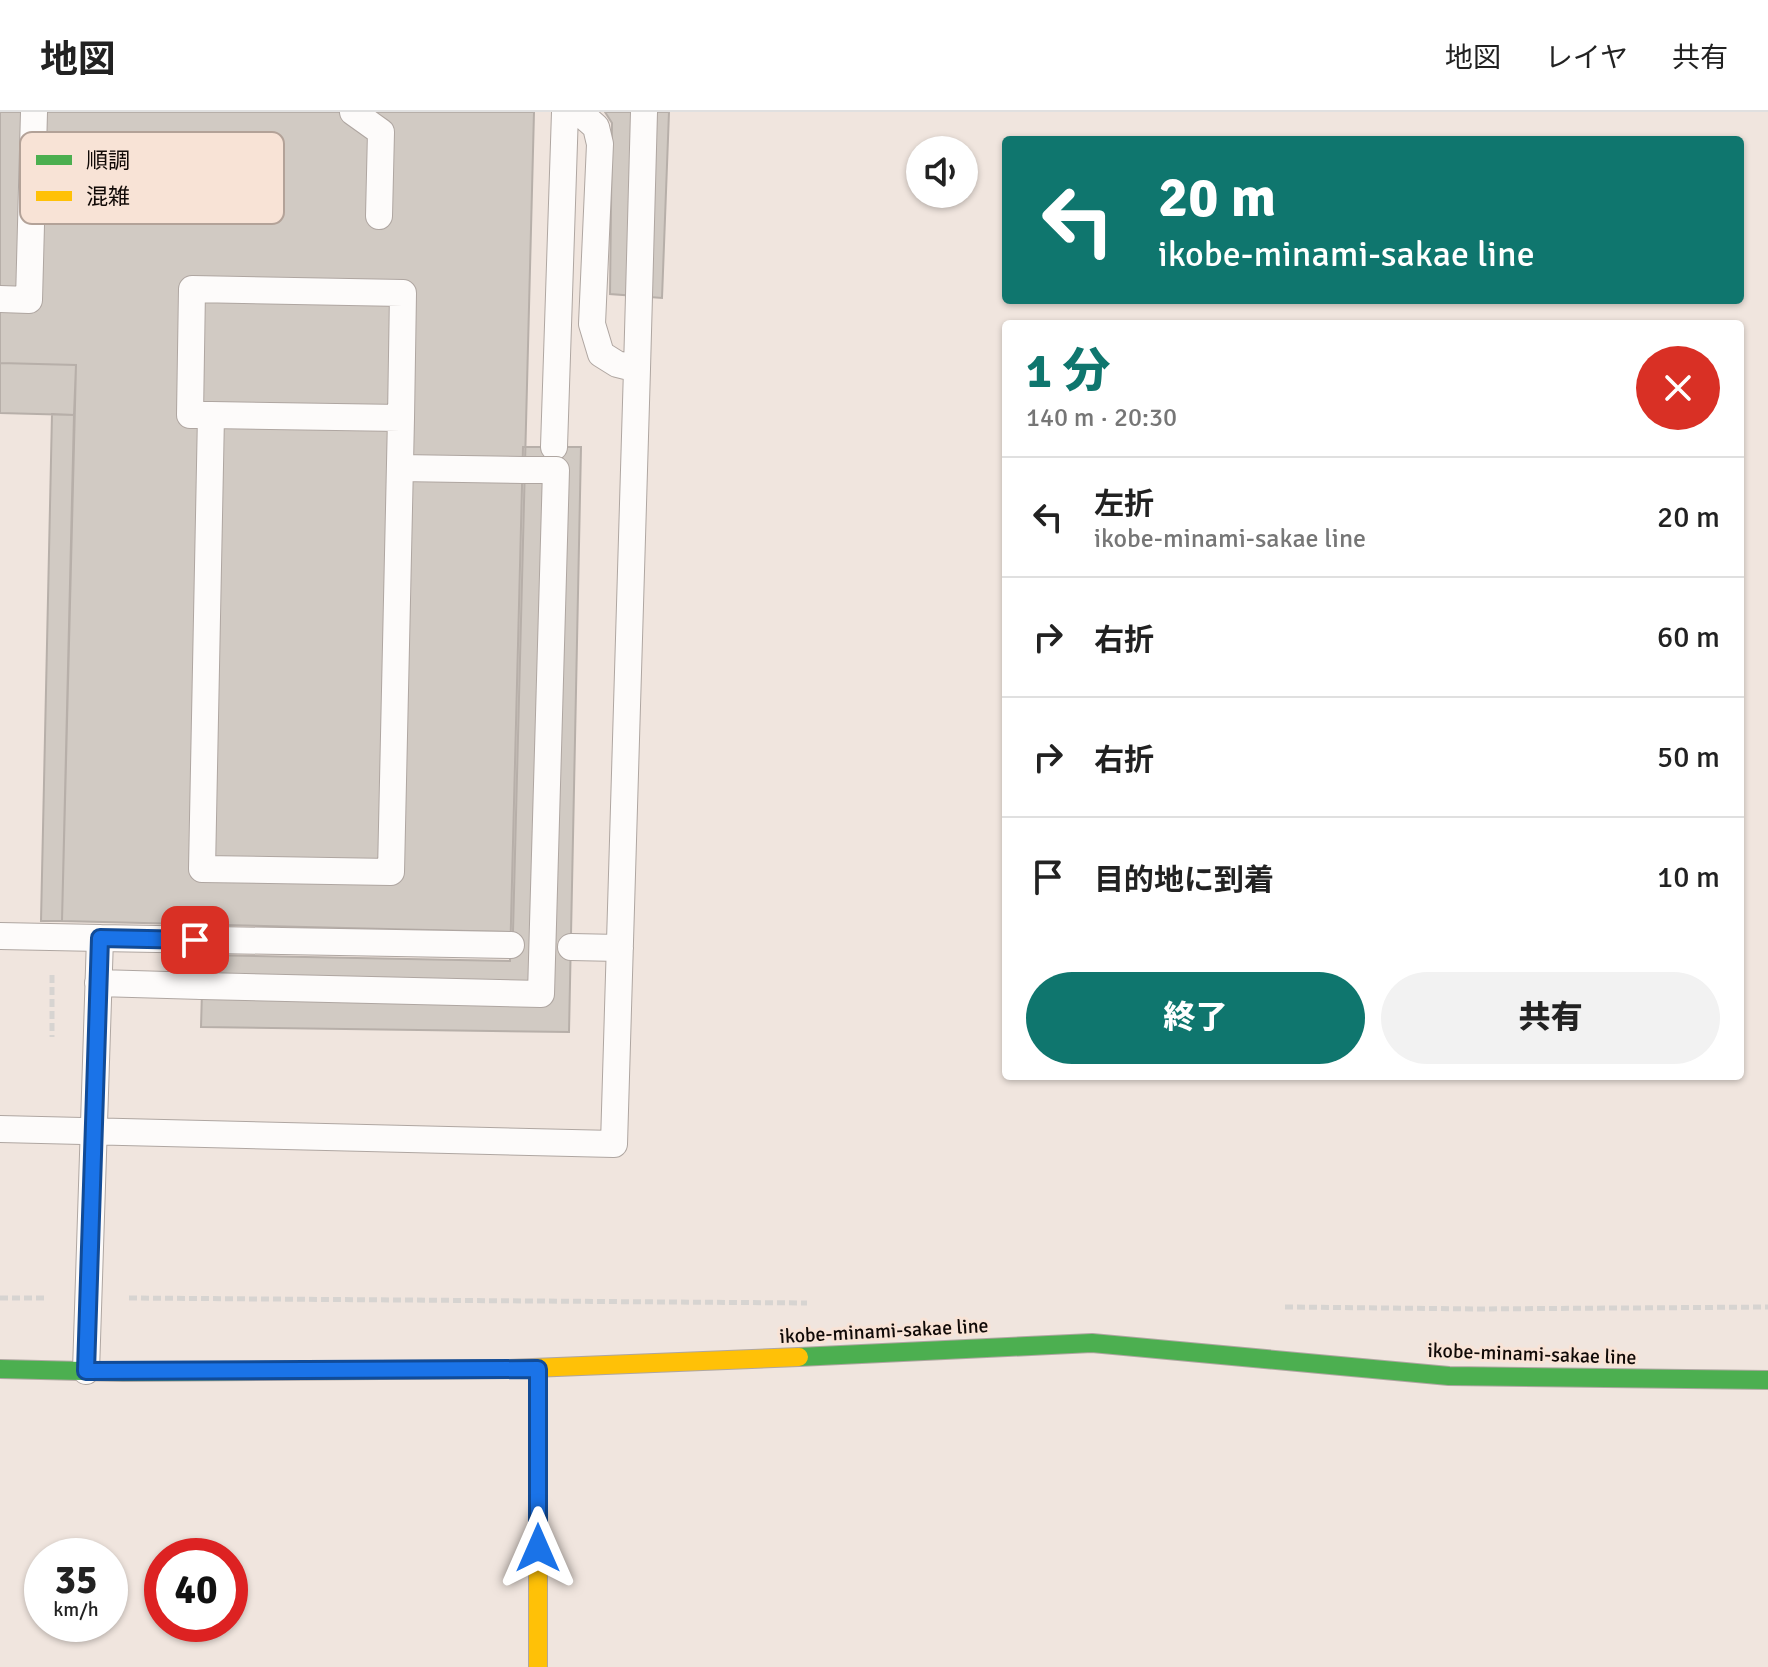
<!DOCTYPE html>
<html lang="ja">
<meta charset="utf-8">
<style>
body{margin:0;font-family:Signika,"Noto Sans JP",sans-serif;background:#f2f2f2;color:#222;height:100vh;display:flex;flex-direction:column;font-size:30px;white-space:nowrap}
*{box-sizing:border-box;margin:0}
p{font-size:26px;color:#767676}
.icon{flex:none;width:44px;height:44px;fill:none;stroke:currentColor;stroke-width:2;stroke-linecap:round;stroke-linejoin:round}
.map{position:relative;flex:1;overflow:hidden}
.sheet{position:absolute;left:1002px;top:208px;width:742px;height:760px;display:flex;flex-direction:column;background:#fff;border-radius:8px;box-shadow:0 2px 6px #0004}
.sheet>*{flex:none}
.guide{position:absolute;left:1002px;top:24px;width:742px;height:168px;border-radius:8px;box-shadow:0 2px 6px #0004;background:#0f766e;color:#fff;overflow:hidden}
.buttons{position:absolute;left:906px;top:24px;display:grid;gap:16px}
.buttons a{display:grid;place-items:center;width:72px;height:72px;border-radius:50%;background:#fff;box-shadow:0 2px 6px #0004;font-size:40px}
.speed{position:absolute;left:24px;top:1426px;display:flex;gap:16px;font-size:40px;font-weight:700;text-align:center}
.speed>*{display:grid;place-content:center;width:104px;height:104px;border-radius:50%;background:#fff;box-shadow:0 2px 6px #0004;line-height:1}
.speed small{font-size:20px;font-weight:400}
.speed .limit{border:12px solid #d22;background:#fff;color:#111}
.pin{position:absolute;display:grid;place-items:center;width:68px;height:68px;color:#fff;margin:-34px;border-radius:16px;box-shadow:0 4px 12px #0006}
.me{position:absolute;width:88px;margin:-44px;rotate:0deg;stroke-linejoin:round;filter:drop-shadow(0 0 6px #0008)}
.turn{display:flex;align-items:center;gap:28px;height:168px;padding:0 24px;font-size:36px}
.turn .icon{width:104px;height:104px;stroke-width:2.5}
.turn b{display:block;font-size:56px;line-height:68px}
.round{display:grid;place-items:center;flex:none;width:84px;height:84px;border-radius:42px;background:#f2f2f2}
.headline{display:flex;align-items:center;justify-content:space-between;height:136px;padding:0 24px}
h1{font-size:48px;font-weight:800;line-height:60px;color:#0f766e}
.primary-button{display:flex;gap:16px;margin-top:auto;padding:16px 24px}
.primary-button a{flex:1;height:92px;border-radius:48px;background:#0f766e;color:#fff;font-size:32px;font-weight:800;line-height:92px;text-align:center}
.primary-button a+a{background:#f2f2f2;color:#222}
ul{padding:0;list-style:none}
li{display:flex;align-items:center;gap:24px;height:120px;padding:0 24px;border-top:2px solid #e0e0e0}
li div{flex:1}
li b{display:block;font-size:30px}
li em{font-style:normal}
header{display:flex;align-items:center;gap:48px;box-sizing:border-box;height:112px;padding:0 40px;background:#fff;border-bottom:2px solid #e0e0e0}
header strong{font-size:38px}
nav{display:flex;gap:44px;margin-inline-start:auto;font-size:28px}
.map>svg:first-child{display:block}
.building{fill:#d1cac3;stroke:#b7afa9;stroke-width:2}
.lines{fill:none;stroke-linecap:round;stroke-linejoin:round}
.lane-casing{stroke:#afa6a1;stroke-width:28}
.fast-casing{stroke:#afa6a1;stroke-width:20}
.slow-casing{stroke:#afa6a1;stroke-width:20}
.path{stroke:#d7d4d1;stroke-width:5;stroke-dasharray:8 4;stroke-linecap:butt}
.lane{stroke:#fdfbfa;stroke-width:26}
.fast{stroke:#4caf50;stroke-width:18}
.slow{stroke:#ffc107;stroke-width:18}
.lane-bridge-casing{stroke:#afa6a1;stroke-width:28;stroke-linecap:butt}
.lane-bridge{stroke:#fdfbfa;stroke-width:26}
.route-casing{stroke:#114b97;stroke-width:20}
.route{stroke:#1a73e8;stroke-width:14}
.labels{text-anchor:middle;dominant-baseline:central;stroke-width:6;stroke-linejoin:round;paint-order:stroke}
.street-label{font-size:20px;fill:#110a07;stroke:#f8e3d6}
.key{fill:#f8e3d6;stroke:#b3a298;stroke-width:2}
.key-label{font-size:22px;fill:#110a07}
</style>
<header>
<strong>地図</strong>
<nav><a>地図</a><a>レイヤ</a><a>共有</a></nav>
</header>
<div class="map">
<svg width="1768" height="1555" viewBox="0 0 1768 1555">
<rect width="100%" height="100%" fill="#f0e5de"/>
<path class="building" d="M0,0H534L513,820L62,809L76,253L0,251Z
M605,0H669L662,186L610,182L612,11Z
M0,251L76,253L74,303L0,301Z
M52,302L74,303L62,809H41Z
M523,335H581L569,920L201,915L203,843L510,849Z"/>
<g class="lines">
<g class="lane-casing">
<path id="lane" d="M353,0L381,20L379,104
M0,187L29,188L34,0
M637,257L644,0
M211,303L401,306L391,760L202,757Z
M211,303H190L192,177L403,181L401,306
M554,335L565,0
M400,356L524,358
M0,824L100,826L86,1259
M100,826L511,833
M571,835L620,836
M98,871L202,874
M0,1017L614,1032L637,257L617,252L601,242L592,212L600,32L596,15L579,0"/>
</g>
<g class="fast-casing">
<path id="fast" d="M799,1245L1092,1231L1449,1264L1768,1268
M0,1257L123,1260L508,1257"/>
</g>
<g class="slow-casing">
<path id="slow" d="M508,1257L799,1245
M538,1257V1555"/>
</g>
<path class="path" d="M52,863V925
M0,1186H47
M129,1186L807,1191
M1285,1195L1478,1197L1768,1195"/>
<use href="#lane" class="lane"/>
<use href="#fast" class="fast"/>
<use href="#slow" class="slow"/>
<g class="lane-bridge-casing">
<path id="lane-bridge" d="M202,874L541,882L556,358H524"/>
</g>
<use href="#lane-bridge" class="lane-bridge"/>
</g>
<g class="lines">
<g class="route-casing">
<path id="route" d="M195,828L100,826L86,1259L538,1257V1436"/>
</g>
<use href="#route" class="route"/>
</g>
<g class="labels">
<g class="street-label">
<text transform="translate(884 1219) rotate(-3)">ikobe-minami-sakae line</text>
<text transform="translate(1532 1242) rotate(2)">ikobe-minami-sakae line</text>
</g>
</g>
<rect x="20" y="20" width="264" height="92" rx="12" class="key"/>
<rect x="36" y="43" width="36" height="10" fill="#4caf50"/>
<rect x="36" y="79" width="36" height="10" fill="#ffc107"/>
<g class="key-label">
<text x="86" y="56">順調</text>
<text x="86" y="92">混雑</text>
</g>
</svg>
<div class="buttons">
<a><svg class="icon" aria-label="sound" viewBox="0 0 24 24"><path d="M4 9h4l5-4v14l-5-4H4zM17 9q2 3 0 6"/></svg></a>
</div>
<div class="speed"><div>35<small>km/h</small></div><div class="limit">40</div></div>
<div class="pin" style="left:195px;top:828px;background:#d93025"><svg class="icon" aria-label="arrive" viewBox="0 0 24 24"><path d="M6 21V4h12l-3 4 3 4H6"/></svg></div>
<svg class="me" style="left:538px;top:1436px" viewBox="-20 -20 40 40"><path d="M0-17L14 15 0 8-14 15z" fill="#1a73e8" stroke="#fff" stroke-width="4"/></svg>
<div class="guide">
<div class="turn"><svg class="icon" aria-label="left" viewBox="0 0 24 24"><path d="M17 20v-9H6M10 6l-5 5 5 5"/></svg><div><b>20 m</b>ikobe-minami-sakae line</div></div>
</div>
<section class="sheet">
<div class="headline"><div><h1>1 分</h1><p>140 m · 20:30</p></div><a class="round" style="background:#d93025;color:#fff"><svg class="icon" aria-label="close" viewBox="0 0 24 24"><path d="M6 6l12 12M18 6L6 18"/></svg></a></div>
<ul>
<li><svg class="icon" aria-label="left" viewBox="0 0 24 24"><path d="M17 20v-9H6M10 6l-5 5 5 5"/></svg><div><b>左折</b><p>ikobe-minami-sakae line</p></div><em>20 m</em></li>
<li><svg class="icon" aria-label="right" viewBox="0 0 24 24"><path d="M7 20v-9h11M14 6l5 5-5 5"/></svg><div><b>右折</b></div><em>60 m</em></li>
<li><svg class="icon" aria-label="right" viewBox="0 0 24 24"><path d="M7 20v-9h11M14 6l5 5-5 5"/></svg><div><b>右折</b></div><em>50 m</em></li>
<li><svg class="icon" aria-label="arrive" viewBox="0 0 24 24"><path d="M6 21V4h12l-3 4 3 4H6"/></svg><div><b>目的地に到着</b></div><em>10 m</em></li>
</ul>
<div class="primary-button"><a>終了</a><a>共有</a></div>
</section>
</div>
